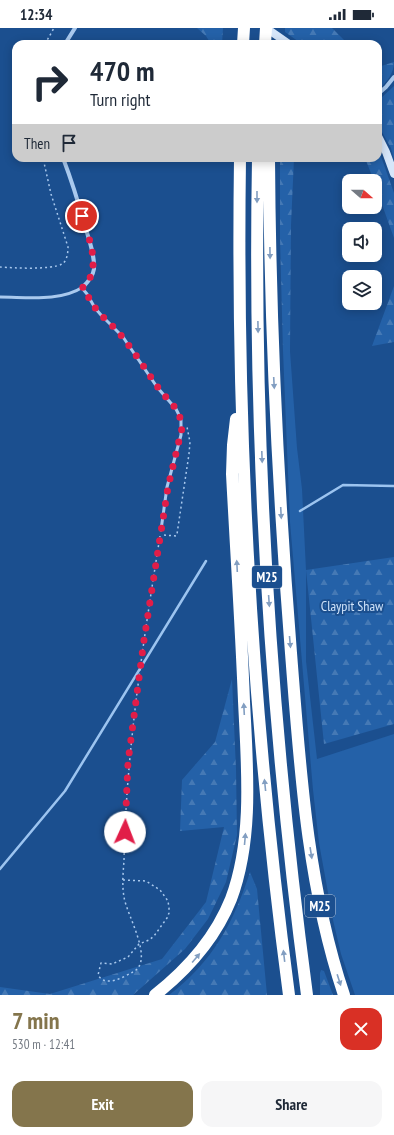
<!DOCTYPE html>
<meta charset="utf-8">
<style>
body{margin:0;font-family:"PT Sans Narrow",sans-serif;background:#f6f6f7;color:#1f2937;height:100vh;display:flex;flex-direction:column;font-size:15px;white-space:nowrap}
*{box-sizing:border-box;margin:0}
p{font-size:13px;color:#747a83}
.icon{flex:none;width:22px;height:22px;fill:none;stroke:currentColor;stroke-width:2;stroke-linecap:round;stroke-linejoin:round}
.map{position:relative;height:967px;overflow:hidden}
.side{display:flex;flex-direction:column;background:#fff;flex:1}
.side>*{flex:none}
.banner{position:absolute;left:12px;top:12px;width:370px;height:122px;border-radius:12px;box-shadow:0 2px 10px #0003;background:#fff;color:#1f2937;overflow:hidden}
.needle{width:26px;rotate:110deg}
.tools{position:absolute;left:342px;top:146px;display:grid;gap:8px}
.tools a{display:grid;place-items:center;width:40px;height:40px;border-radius:8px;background:#fff;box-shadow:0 2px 10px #0003;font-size:20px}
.pin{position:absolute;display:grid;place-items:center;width:34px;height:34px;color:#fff;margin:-17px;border:2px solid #fff;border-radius:50%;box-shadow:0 1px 4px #0007}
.me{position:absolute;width:44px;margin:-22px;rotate:2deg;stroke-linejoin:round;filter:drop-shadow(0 0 3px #0008)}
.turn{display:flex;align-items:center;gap:14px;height:84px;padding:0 12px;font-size:18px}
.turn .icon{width:52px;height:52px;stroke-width:2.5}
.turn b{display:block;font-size:28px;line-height:34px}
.then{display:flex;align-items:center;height:38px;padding:0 12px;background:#0003;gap:8px;font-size:15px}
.round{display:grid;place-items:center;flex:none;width:42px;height:42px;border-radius:12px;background:#f6f6f7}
.head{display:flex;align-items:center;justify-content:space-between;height:68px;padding:0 12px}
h1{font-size:24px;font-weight:600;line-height:30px;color:#84754c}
.action{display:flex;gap:8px;margin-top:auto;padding:8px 12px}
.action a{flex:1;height:46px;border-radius:12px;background:#84754c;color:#fff;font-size:16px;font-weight:600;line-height:46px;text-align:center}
.action a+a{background:#f6f6f7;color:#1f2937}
.status{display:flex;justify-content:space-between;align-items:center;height:28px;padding:0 20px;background:#fff;direction:ltr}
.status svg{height:11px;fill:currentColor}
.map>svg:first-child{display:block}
.grass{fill:#2461a8}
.forest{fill:url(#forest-firs)}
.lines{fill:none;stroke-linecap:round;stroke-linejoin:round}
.stream{stroke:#9cc4f0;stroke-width:2.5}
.path{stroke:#a9c9ee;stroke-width:1.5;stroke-dasharray:2 3;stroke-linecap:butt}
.lane{stroke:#a9c9ee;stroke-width:3}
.street{stroke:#a9c9ee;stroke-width:4}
.secondary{stroke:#d6e6fa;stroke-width:8}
.highway{stroke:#fff;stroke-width:12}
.oneway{fill:#829ec1}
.route{stroke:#e11d48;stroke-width:7;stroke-dasharray:0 12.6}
.labels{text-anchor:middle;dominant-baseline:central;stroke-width:4;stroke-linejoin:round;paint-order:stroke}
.shield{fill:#1b4f8f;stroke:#bbcadd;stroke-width:1}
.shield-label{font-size:13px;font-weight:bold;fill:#fff}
.park-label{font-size:14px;fill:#cfe3fa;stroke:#1b4f8f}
</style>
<div class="status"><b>12:34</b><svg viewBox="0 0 49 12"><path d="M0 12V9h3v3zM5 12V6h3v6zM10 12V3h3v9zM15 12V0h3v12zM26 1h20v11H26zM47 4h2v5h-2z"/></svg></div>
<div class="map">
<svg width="394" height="967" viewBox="0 0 394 967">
<defs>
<pattern id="forest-firs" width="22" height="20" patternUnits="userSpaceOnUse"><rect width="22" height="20" fill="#2461a8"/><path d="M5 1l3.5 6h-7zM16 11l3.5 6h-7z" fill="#4579b5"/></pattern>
</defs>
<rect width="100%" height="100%" fill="#1b4f8f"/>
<path class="grass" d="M283,323H290L297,420L302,461L306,542V633L317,731L394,706V967H355L341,926L333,892L319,815L313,762L290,494Z"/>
<path class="forest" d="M197,0H223L222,16H211L206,8Z
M285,0H332L348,16H302L285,4Z
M394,34C394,45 387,54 378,62V39Z
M394,58V131L391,120L378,97V76L380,71Z
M378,120L394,165V210L375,157V153H374L365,130H378Z
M280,130H294L291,197L290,323H283L280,210Z
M394,258V314L372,318Z
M394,529V696L324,716L306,542Z
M232,651L236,741L237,807L226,854L208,891L185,921L133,967H0V959L50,966L162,931L206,874L224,799L180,803L182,752L215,714Z
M250,844L257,861L267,967H169C212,935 234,894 250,844Z
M321,942L324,943L333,967H320V945Z"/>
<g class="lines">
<path class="stream" d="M300,483L343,457L394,458
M0,841L65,763L206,533"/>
<path class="path" d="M45,16L54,0
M0,239C14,240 51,242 62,236C67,233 68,225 68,219L51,166L43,130
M164,507L176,508L177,506L189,426L190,414L187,399
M123,852L146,853L160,862L168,873L169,880V885L167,890L154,908L149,912L139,916L128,929L112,936L101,935L98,947C106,960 123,949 133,944C155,933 127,888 124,869C122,858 123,845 124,833C126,724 143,616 160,508"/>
<path class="lane" d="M82,260L87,266L95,280L101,287L123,309L157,359L176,381L181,391V407L167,459L161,502
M0,269C27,269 60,274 83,259"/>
<path class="street" d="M65,16L75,0
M378,66L386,59L394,49
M63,130C71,151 78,173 84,195C88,209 95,226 94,241C93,248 88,254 83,259"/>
<path class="secondary" d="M266,0L289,16
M378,108L386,124L394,146"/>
<path class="highway" d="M243,16L244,0
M265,16L266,0
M240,130C236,410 252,689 289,967
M258,130C253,409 270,690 307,967
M269,130C270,295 278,460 291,625C300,740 307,857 344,967
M155,967C188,941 215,911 231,871C254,810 247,737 244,673C241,597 236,522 232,446L233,417L236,391"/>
</g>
<defs><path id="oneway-solid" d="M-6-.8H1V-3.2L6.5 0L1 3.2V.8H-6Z"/></defs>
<g class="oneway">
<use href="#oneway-solid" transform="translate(257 169) rotate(90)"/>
<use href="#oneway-solid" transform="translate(270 225) rotate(89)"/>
<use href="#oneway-solid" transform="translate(258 299) rotate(89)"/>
<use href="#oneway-solid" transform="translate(274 355) rotate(87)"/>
<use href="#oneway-solid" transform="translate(262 429) rotate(88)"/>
<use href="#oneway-solid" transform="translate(281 485) rotate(87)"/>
<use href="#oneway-solid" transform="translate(237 538) rotate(-93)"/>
<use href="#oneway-solid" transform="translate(269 573) rotate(86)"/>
<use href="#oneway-solid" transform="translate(290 614) rotate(85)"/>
<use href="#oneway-solid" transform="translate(244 681) rotate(-93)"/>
<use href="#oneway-solid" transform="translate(265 757) rotate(-96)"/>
<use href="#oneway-solid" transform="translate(245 811) rotate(-85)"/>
<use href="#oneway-solid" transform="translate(311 825) rotate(81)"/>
<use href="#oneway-solid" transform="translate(284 928) rotate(-97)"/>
<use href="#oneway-solid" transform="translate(196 930) rotate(-50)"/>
<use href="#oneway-solid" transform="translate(339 952) rotate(72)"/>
</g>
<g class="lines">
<path class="route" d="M82,188C89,211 103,242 82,260C88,267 91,274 96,281C104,291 115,299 123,310C135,325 146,342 157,358C168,374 180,378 182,400L168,459L144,612L128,734L125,804"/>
</g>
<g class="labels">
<g class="shield">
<rect x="252" y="538" width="30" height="22" rx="3"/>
<rect x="305" y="867" width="30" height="22" rx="3"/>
</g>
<g class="shield-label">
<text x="267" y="549">M25</text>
<text x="320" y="878">M25</text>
</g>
<g class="park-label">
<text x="352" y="578">Claypit Shaw</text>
</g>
</g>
</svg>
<div class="tools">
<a><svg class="needle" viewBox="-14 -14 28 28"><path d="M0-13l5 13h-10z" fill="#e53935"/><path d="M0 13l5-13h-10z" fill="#747a83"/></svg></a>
<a><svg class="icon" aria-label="sound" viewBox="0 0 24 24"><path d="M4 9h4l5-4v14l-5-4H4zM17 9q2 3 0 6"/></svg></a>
<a><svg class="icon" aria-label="layers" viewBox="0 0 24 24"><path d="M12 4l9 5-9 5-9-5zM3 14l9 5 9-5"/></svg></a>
</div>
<div class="pin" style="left:82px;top:188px;background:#d93025"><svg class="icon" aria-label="arrive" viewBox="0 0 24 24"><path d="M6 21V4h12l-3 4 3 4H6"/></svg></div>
<svg class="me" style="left:125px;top:804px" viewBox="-20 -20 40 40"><circle r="19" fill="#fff"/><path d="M0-13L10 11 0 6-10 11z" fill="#e11d48"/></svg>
<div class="banner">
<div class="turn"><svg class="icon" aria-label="right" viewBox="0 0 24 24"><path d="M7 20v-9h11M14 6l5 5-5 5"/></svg><div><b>470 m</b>Turn right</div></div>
<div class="then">Then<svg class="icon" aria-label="arrive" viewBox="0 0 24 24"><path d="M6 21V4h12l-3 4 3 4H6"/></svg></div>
</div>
</div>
<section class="side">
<div class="head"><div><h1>7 min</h1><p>530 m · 12:41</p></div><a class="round" style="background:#d93025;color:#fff"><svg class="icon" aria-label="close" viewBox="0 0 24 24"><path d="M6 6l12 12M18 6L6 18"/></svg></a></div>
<div class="action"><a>Exit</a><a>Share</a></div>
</section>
